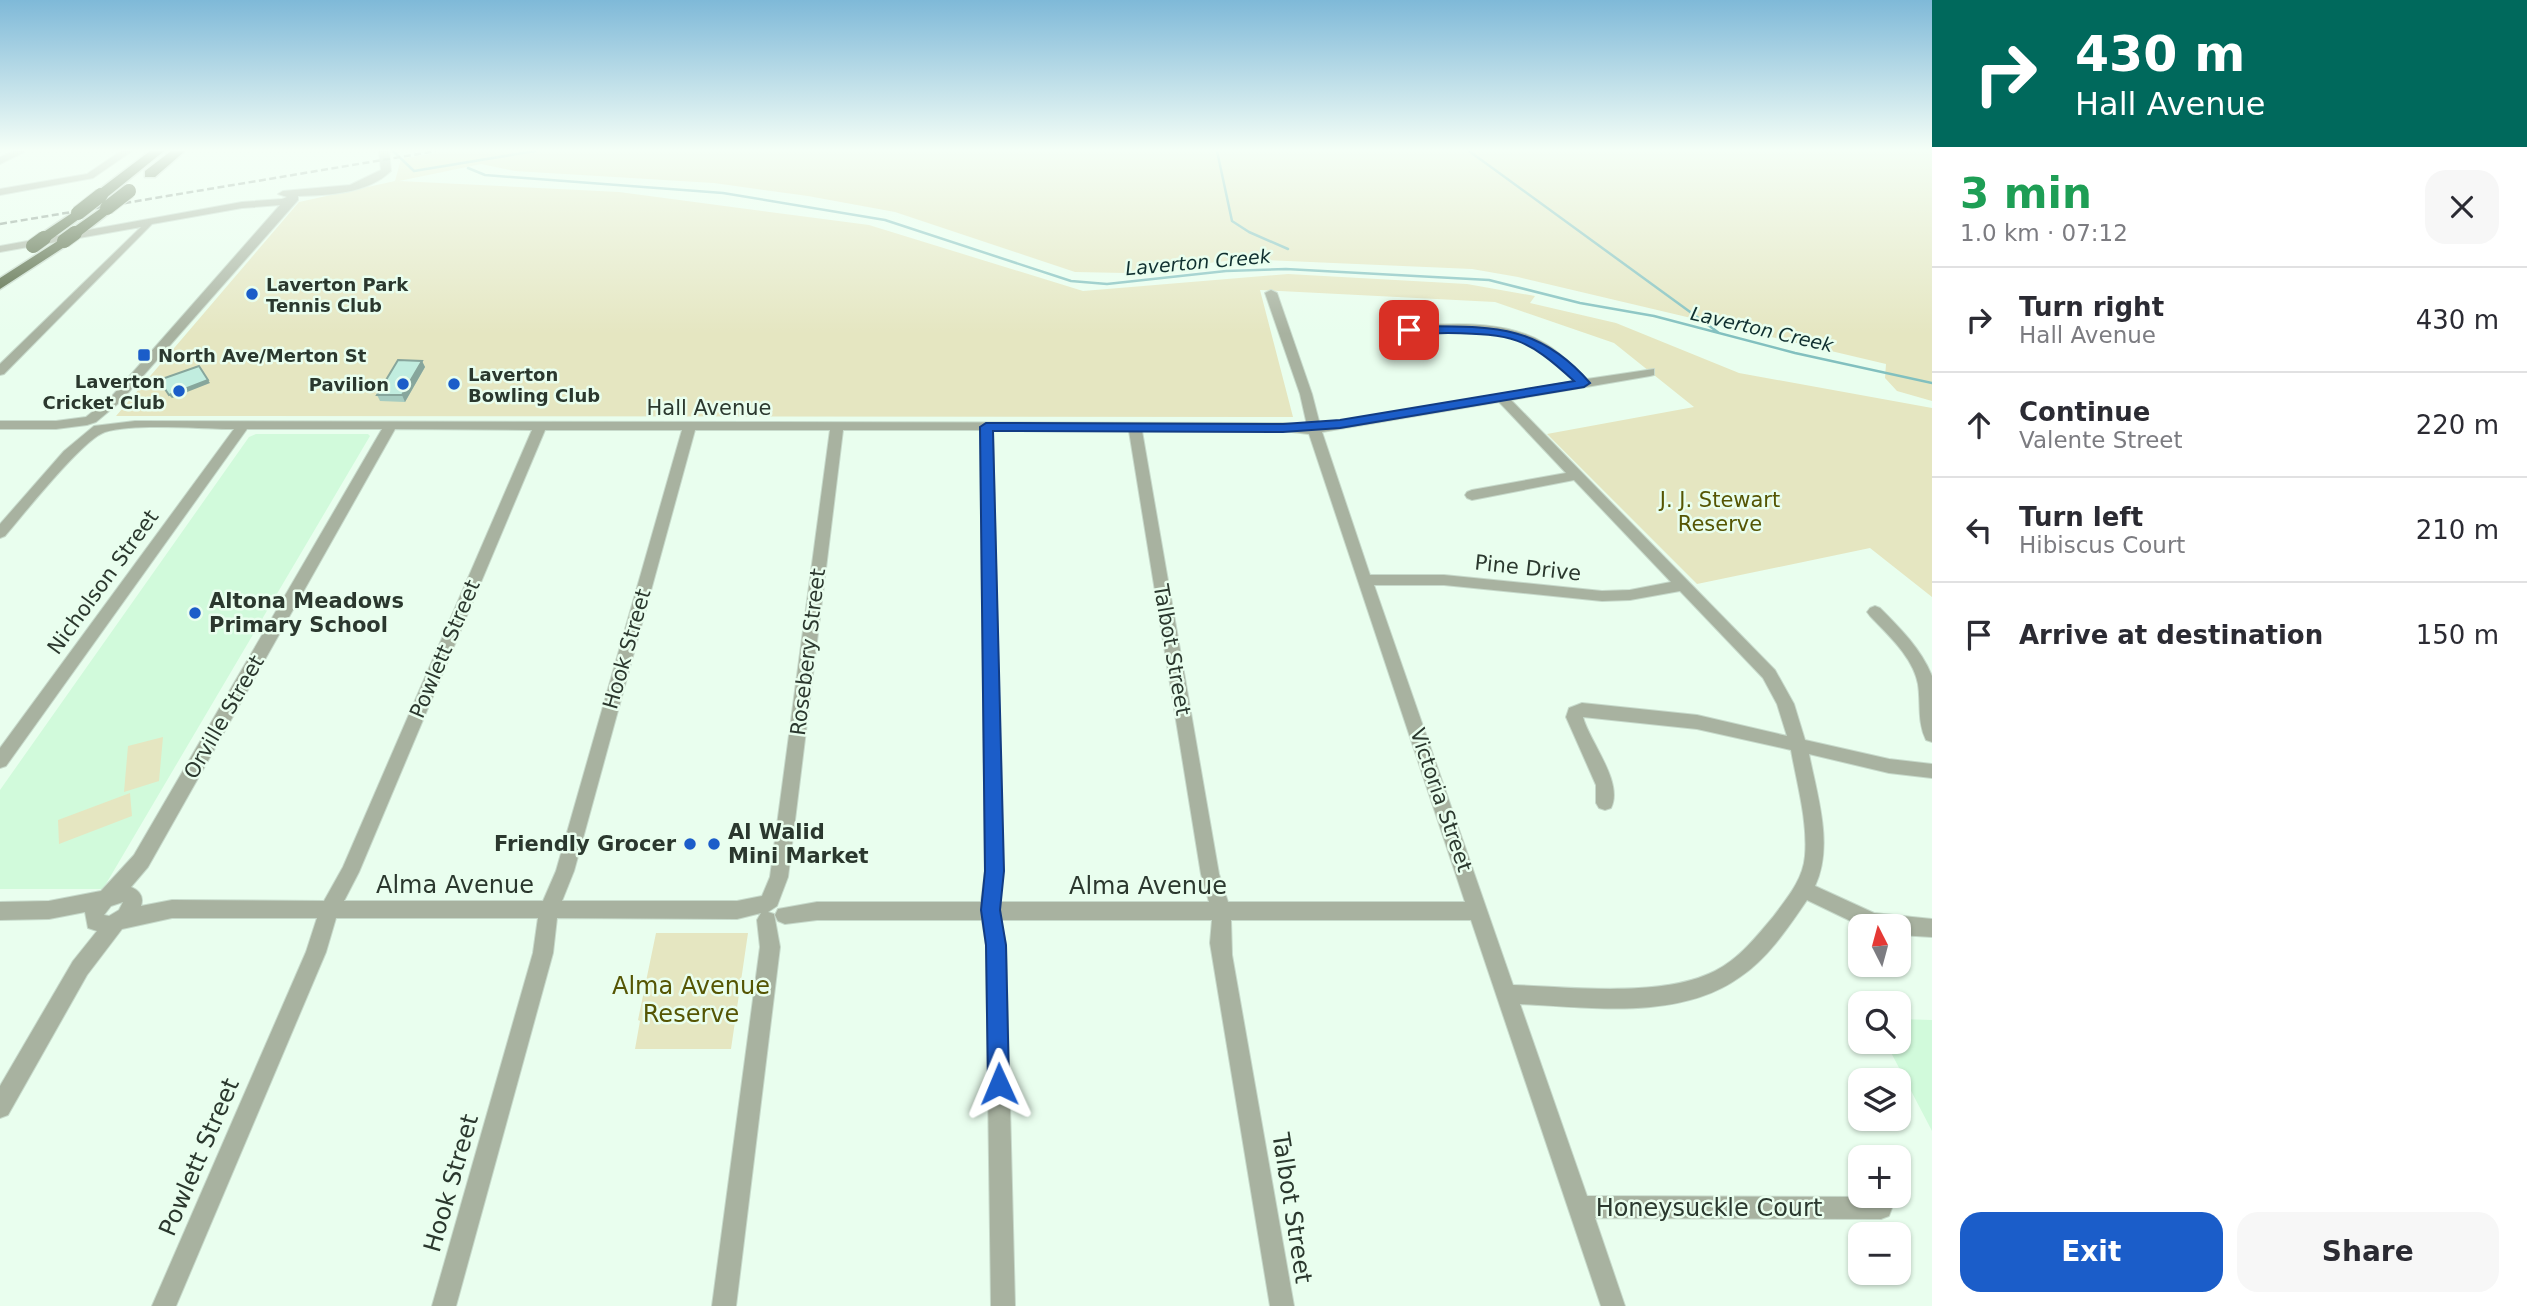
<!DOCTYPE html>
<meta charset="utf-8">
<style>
body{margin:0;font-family:"DejaVu Sans",sans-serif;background:#f7f7f7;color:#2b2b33;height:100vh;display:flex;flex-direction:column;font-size:26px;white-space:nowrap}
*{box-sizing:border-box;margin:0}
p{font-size:23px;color:#7c7c81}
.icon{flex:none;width:38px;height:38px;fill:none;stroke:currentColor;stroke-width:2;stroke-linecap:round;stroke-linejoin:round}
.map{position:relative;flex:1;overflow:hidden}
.sheet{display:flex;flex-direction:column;background:#fff;width:595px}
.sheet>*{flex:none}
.hud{background:#00695c;color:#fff;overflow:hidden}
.needle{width:46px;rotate:354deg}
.controls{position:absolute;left:1848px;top:914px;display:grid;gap:14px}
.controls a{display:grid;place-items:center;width:63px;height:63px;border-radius:14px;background:#fff;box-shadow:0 2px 5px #0004;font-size:35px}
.pin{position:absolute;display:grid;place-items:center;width:60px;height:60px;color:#fff;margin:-30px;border-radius:14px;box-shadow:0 4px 10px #0006}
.me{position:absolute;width:77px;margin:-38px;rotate:359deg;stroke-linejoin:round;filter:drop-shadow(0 0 5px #0008)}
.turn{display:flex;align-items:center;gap:24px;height:147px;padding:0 28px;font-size:32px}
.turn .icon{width:91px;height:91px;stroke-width:2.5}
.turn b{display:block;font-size:49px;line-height:60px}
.round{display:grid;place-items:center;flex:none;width:74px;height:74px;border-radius:21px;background:#f7f7f7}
.headline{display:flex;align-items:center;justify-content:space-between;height:119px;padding:0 28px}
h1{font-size:42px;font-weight:800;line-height:52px;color:#1e9e55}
.action{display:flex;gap:14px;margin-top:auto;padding:14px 28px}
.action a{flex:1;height:80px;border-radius:21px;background:#1b5dc9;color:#fff;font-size:28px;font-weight:800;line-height:80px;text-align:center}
.action a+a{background:#f7f7f7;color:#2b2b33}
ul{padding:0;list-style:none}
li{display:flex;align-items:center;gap:21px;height:105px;padding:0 28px;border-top:2px solid #e1e1e2}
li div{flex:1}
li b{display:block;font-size:26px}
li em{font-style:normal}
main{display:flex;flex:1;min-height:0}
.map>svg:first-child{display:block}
.built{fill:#d1fadb}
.green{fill:#e5e6c1}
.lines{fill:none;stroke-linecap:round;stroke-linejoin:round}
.stream{stroke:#82c0bf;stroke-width:2.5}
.minor-casing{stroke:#c7dacb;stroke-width:2}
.highway-casing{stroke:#c7dacb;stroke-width:3}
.minor{fill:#a8b2a0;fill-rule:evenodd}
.highway{fill:#50633e;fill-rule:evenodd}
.rail{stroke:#829386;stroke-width:2.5;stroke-dasharray:7 3.5;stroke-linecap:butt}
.highway-bridge-casing{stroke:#c7dacb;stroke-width:16;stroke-linecap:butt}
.highway-bridge{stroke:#50633e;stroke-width:14}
.wall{fill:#a6ccc0}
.shaded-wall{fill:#87a69c}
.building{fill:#c1eddf;stroke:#87a69c;stroke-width:2}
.route{fill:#1b5dc9;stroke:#123c83;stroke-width:2}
.poi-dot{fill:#1b5dc9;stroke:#e9feee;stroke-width:2.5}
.labels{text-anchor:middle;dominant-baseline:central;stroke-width:5;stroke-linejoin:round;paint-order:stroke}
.far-poi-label{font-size:18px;font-weight:bold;fill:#2b382e;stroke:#e9feee;text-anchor:start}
.far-water-label{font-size:19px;font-style:italic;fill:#0f2f2f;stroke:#e9feee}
.street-label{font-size:21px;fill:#2b382e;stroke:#e9feee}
.park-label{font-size:21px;fill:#555503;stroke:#e9feee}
.poi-label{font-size:21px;font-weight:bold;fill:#2b382e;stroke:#e9feee;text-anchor:start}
.near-street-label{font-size:24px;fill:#2b382e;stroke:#e9feee}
.near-park-label{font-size:24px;fill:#555503;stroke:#e9feee}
</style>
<main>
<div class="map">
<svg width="1932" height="1306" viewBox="0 0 1932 1306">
<rect width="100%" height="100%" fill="#e9feee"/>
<path class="built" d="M256,434H368L370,436L103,889H0V790L249,437Z
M1899,1019L1932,1020V1131L1885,1041H1899Z"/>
<path class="green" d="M447,151H1932V401L1897,391L1885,378L1886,364L1518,277L1472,269L1242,259L1126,273L1075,272L895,212L808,196L714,183L515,171L481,164L399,181L619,192L869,225L1083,291L1288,274L1467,284L1535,296L1530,303L1616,323L1739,373L1932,408V597L1870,548L1697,584L1547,434L1694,407L1614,343L1495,302L1260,290L1293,417L116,416L299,202L395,181L401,159Z
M163,737L159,781L124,792L128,746Z
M130,793L132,816L59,844L58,820Z
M656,933H748L731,1049H635L640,1021L638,1020Z"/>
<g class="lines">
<path class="stream" d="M393,151L414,171L535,151
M1217,151L1232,221L1249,232L1288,249
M1469,151L1719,333
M468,168L485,175L723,193L885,220L1071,281L1107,284L1226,271L1286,269L1489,280L1580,303L1654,316L1795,353L1932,383"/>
<g class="minor-casing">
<path id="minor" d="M13,151H26L0,164V157Z
M121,151H132L93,178L0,195V189L87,174Z
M379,151H389L391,171C367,194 329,195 298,196V200L120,402L96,422L87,425L56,429H0V421H56L86,417L112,396L280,205L242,208L152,224L4,374L0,375V364L141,227L0,252V246L242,202L282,199L287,197L278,194L283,191L350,185L381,170Z
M1271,290L1277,293L1312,394L1320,425L1575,381C1529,337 1506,330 1442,332C1426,332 1409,334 1393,331L1391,329L1397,326C1446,325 1502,317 1546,344C1561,353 1574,367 1587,379L1654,369V375L1650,376L1511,400L1775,670L1794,704L1805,740L1889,759L1932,764V778L1889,773L1809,754C1817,795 1834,846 1815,886L1874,913L1932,919V937L1899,935V926H1861L1807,900C1788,928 1768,958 1740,977C1679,1021 1590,1007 1520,1004L1587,1196L1881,1197L1889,1200L1892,1208L1889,1216L1881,1219L1595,1218L1625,1306H1601L1471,920H1231L1232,955L1294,1306H1270L1210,943L1212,920H1001L1006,945L1015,1306H991L986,945L982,920H817L785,924L778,921L775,915L778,909L817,902H981L985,871L980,430H843L788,877L777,906L768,912L774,914L780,947L736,1306H712L760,947L757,920L761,913L737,919L557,918L553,953L456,1306H432L533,953L538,918H336L326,952L176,1306H152L306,952L317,918H172L122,929L87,975L8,1115L0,1118V1086L73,961L97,931L88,928L85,912L49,919L0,920V902L49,901L101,891L134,855L382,429H247L6,766L0,768V748L234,429C200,429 135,423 105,432C83,439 23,515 5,536L0,538V524L64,451L94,426L135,421L1283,423L1307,425L1300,394L1265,293ZM1499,402L1566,473L1472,490L1467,492L1465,495L1467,498L1472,500L1574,480L1671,582L1630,590L1602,591L1444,575H1370L1322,432ZM395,429L532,430L343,867L324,901L172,900L141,906C144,897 140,891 131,887L148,867ZM545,430H682L556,871L543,901H344L359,872ZM695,430H830L770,877L762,896L737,901H562L574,871ZM993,430L1129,431L1201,874L1209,902H1000L1003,871ZM1142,431H1283L1309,434L1465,902H1228L1219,874ZM1374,585H1444L1602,601L1630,600L1680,591L1763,678L1777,704L1787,736L1697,715L1582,703L1569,708L1566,717L1596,785V803L1599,808L1605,810L1611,808C1624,782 1589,741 1583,717L1697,729L1791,750C1797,784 1808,822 1805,856C1803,880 1787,898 1773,917C1756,937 1739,959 1715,971C1662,998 1571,987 1513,985ZM123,902L119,910L109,916L104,915L111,906Z
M1875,606L1880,608C1901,629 1921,649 1932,676V742L1926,740C1917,722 1921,703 1918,684C1913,657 1888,635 1870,616L1867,612L1870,608Z"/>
</g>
<g class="highway-casing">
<path id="highway" d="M150,151H164L106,198H96V192Z
M171,151H185L155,177H145V171Z
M107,204L114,208L112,211L80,236H70V230Z
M78,209L85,213L83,216L49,241H39V235Z
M64,237L69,238V244L0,289V278Z"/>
</g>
<use href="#minor" class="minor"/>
<use href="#highway" class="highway"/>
<path class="rail" d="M0,224L436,151"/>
<g class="highway-bridge-casing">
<path id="highway-bridge" d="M107,208L129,191
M78,213L101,195
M64,241L75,233
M33,246L44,238"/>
</g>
<use href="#highway-bridge" class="highway-bridge"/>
</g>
<path class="wall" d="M422,361L425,367L405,402L380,401L377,395Z"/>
<path class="shaded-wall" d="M422,361L425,367L405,402L402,395Z
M208,380L210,383L172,398L169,395Z"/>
<path class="building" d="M398,360L422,361L402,395H377Z
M199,366L208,380L169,395L159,380Z"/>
<linearGradient id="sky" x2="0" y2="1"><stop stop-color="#7fb9d8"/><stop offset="0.45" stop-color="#f5fff7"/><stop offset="1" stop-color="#f5fff7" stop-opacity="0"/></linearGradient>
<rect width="1932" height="334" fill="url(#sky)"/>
<path class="route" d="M1409,326C1484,327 1536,320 1590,383L1584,387L1340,428L1283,432L993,431L1004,871L1000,910L1006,945L1009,1084L1006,1091L999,1095L991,1091L988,1084L986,945L981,910L985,871L980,427L986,423L1283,424L1340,420L1574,381C1526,337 1513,334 1448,333C1434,333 1418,335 1404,332L1403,330Z"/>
<g class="poi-dot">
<circle cx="252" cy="294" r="7"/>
<rect x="137" y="348" width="14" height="14" rx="3.5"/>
<circle cx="403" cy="384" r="7"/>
<circle cx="454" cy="384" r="7"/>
<circle cx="179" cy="391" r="7"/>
<circle cx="195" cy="613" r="7"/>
<circle cx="690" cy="844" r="7"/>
<circle cx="714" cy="844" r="7"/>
</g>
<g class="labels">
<g class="far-poi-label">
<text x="266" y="284">Laverton Park<tspan x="266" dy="21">Tennis Club</tspan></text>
<text x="158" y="355">North Ave/Merton St</text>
<text x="468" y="374">Laverton<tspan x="468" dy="21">Bowling Club</tspan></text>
<text x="165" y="381" text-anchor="end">Laverton<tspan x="165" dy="21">Cricket Club</tspan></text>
<text x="389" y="384" text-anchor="end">Pavilion</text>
</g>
<g class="far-water-label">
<text transform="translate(1198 262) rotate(-5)">Laverton Creek</text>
<text transform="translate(1762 329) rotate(13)">Laverton Creek</text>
</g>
<g class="street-label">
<text x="709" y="408">Hall Avenue</text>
<text transform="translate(1528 568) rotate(6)">Pine Drive</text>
<text transform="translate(103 582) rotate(-54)">Nicholson Street</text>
<text transform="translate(445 649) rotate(-67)">Powlett Street</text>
<text transform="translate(627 649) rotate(-74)">Hook Street</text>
<text transform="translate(1172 650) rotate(80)">Talbot Street</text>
<text transform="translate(808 652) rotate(-83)">Rosebery Street</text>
<text transform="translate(224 717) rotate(-60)">Orville Street</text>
<text transform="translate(1441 800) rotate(71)">Victoria Street</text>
</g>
<g class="park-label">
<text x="1720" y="500">J. J. Stewart<tspan x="1720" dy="24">Reserve</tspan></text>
</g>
<g class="poi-label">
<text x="209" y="601">Altona Meadows<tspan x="209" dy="24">Primary School</tspan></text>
<text x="728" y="832">Al Walid<tspan x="728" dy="24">Mini Market</tspan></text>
<text x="676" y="844" text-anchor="end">Friendly Grocer</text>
</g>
<g class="near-street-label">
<text x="455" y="885">Alma Avenue</text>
<text x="1148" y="886">Alma Avenue</text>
<text transform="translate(199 1157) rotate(-67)">Powlett Street</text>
<text transform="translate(451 1183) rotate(-74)">Hook Street</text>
<text transform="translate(1292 1208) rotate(81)">Talbot Street</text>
<text x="1709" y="1208">Honeysuckle Court</text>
</g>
<g class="near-park-label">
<text x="691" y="986">Alma Avenue<tspan x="691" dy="28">Reserve</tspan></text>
</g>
</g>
</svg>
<div class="controls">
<a><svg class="needle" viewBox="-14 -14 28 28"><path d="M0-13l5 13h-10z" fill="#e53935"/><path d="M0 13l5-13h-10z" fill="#7c7c81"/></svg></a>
<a><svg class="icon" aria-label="search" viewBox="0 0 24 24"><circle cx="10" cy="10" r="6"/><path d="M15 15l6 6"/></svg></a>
<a><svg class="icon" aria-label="layers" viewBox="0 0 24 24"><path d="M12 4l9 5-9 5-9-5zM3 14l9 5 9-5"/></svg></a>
<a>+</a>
<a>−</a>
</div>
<div class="pin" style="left:1409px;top:330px;background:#d93025"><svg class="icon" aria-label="arrive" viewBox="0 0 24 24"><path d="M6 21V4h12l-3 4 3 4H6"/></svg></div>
<svg class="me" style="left:999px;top:1084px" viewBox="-20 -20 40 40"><path d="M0-17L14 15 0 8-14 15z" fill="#1b5dc9" stroke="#fff" stroke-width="4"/></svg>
</div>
<section class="sheet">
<div class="hud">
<div class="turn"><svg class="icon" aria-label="right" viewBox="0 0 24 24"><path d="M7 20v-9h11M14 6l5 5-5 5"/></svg><div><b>430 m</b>Hall Avenue</div></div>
</div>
<div class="headline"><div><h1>3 min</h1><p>1.0 km · 07:12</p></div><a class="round"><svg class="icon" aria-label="close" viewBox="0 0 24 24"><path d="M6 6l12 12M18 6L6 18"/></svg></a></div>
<ul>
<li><svg class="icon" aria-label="right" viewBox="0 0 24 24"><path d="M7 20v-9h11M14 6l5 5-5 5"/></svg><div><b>Turn right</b><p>Hall Avenue</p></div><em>430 m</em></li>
<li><svg class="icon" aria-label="ahead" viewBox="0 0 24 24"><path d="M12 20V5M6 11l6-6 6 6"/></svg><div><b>Continue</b><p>Valente Street</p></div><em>220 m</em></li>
<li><svg class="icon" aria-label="left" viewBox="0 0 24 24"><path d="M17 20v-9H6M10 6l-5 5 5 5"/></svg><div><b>Turn left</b><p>Hibiscus Court</p></div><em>210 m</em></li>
<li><svg class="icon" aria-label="arrive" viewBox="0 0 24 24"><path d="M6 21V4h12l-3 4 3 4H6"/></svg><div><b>Arrive at destination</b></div><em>150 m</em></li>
</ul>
<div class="action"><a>Exit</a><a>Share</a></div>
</section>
</main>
